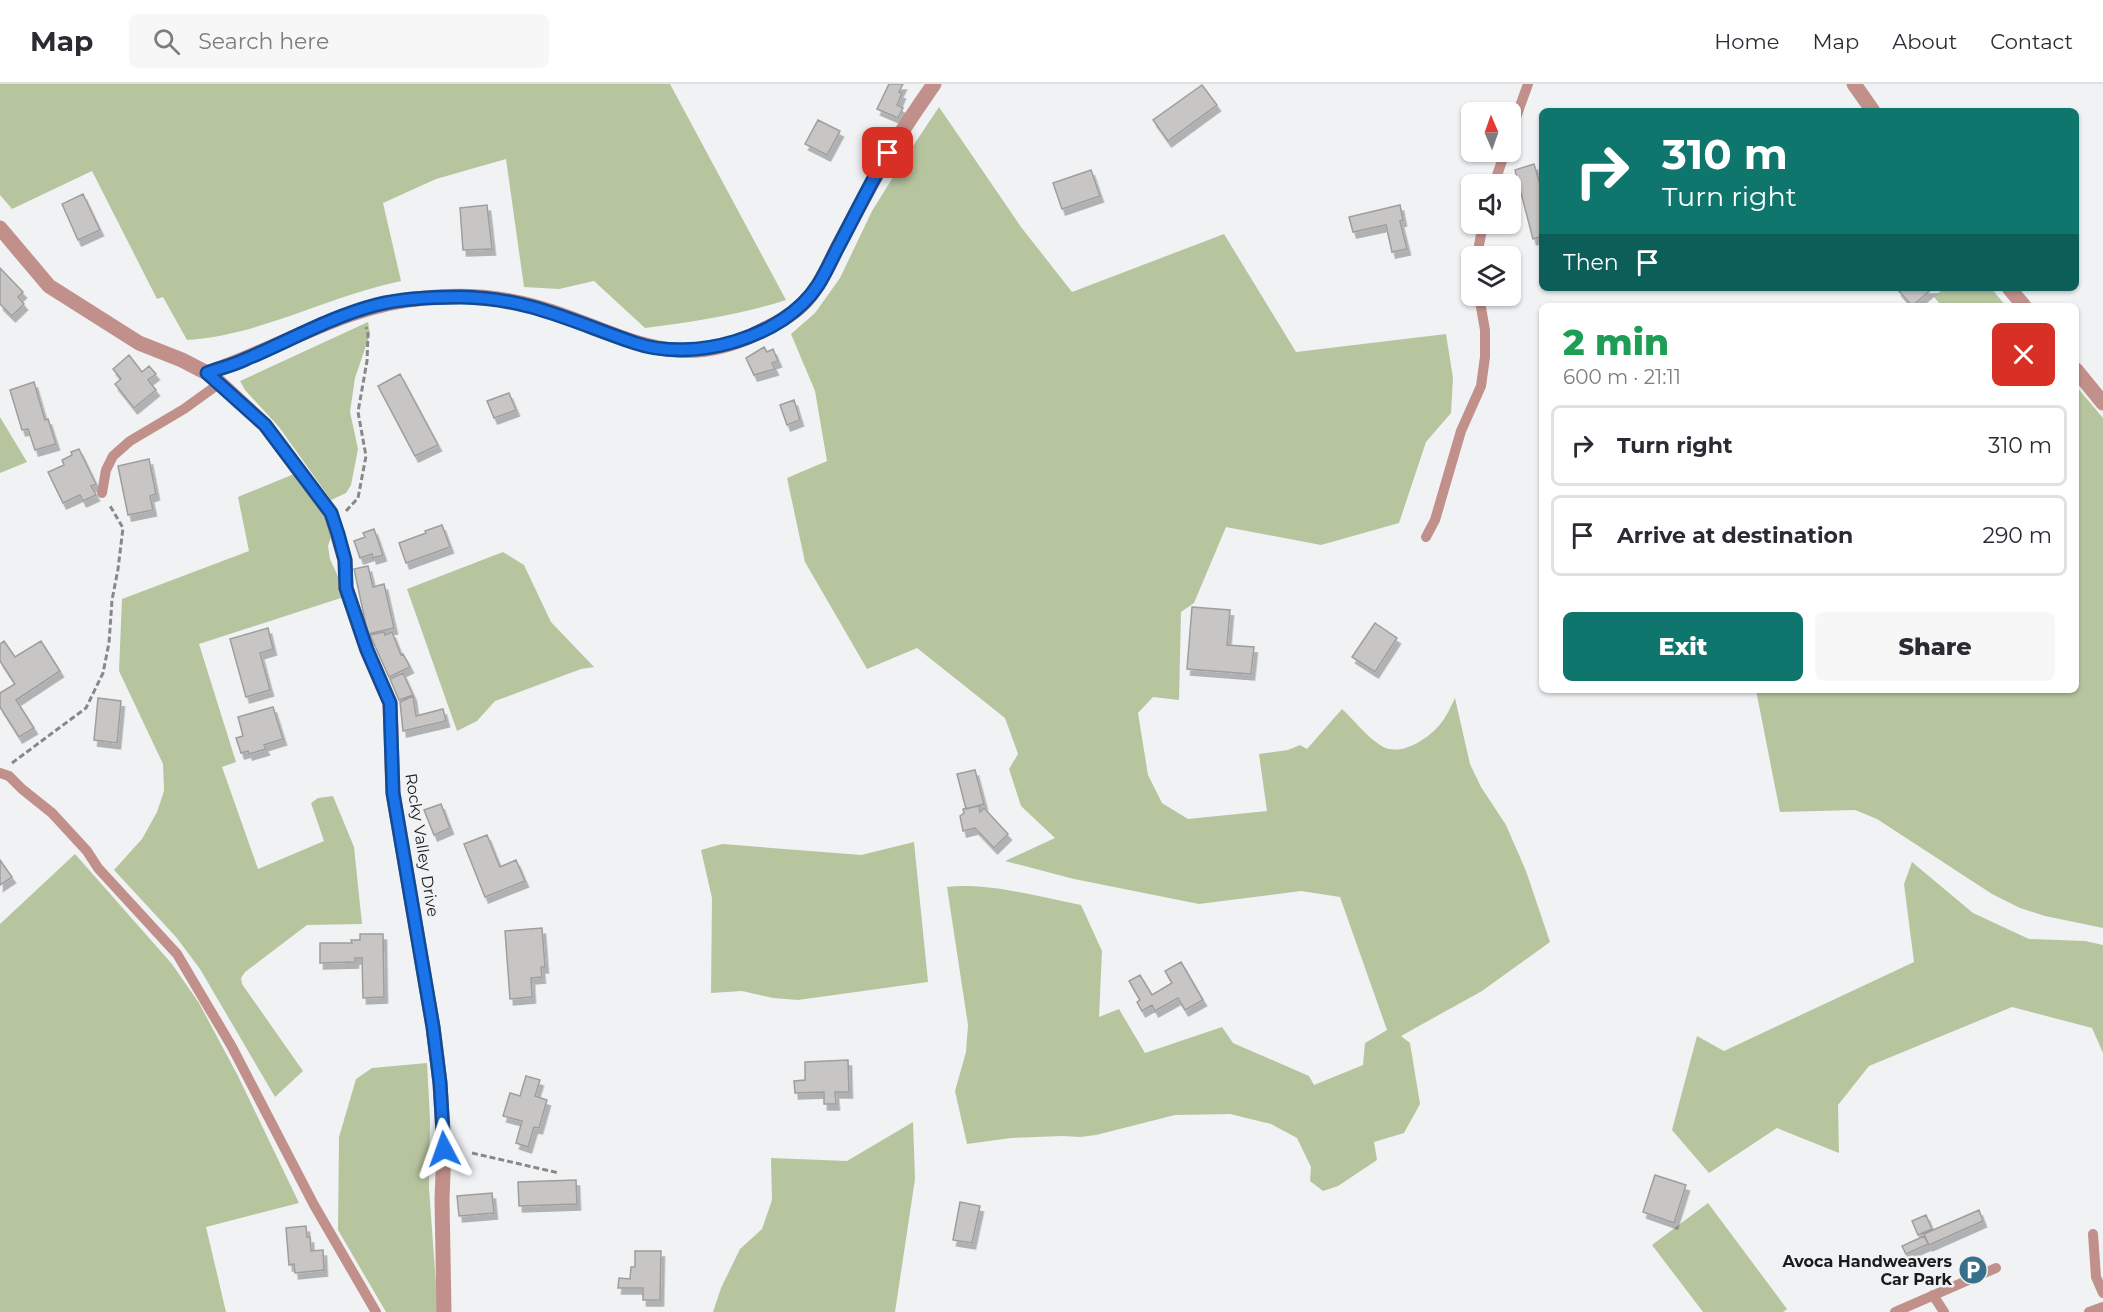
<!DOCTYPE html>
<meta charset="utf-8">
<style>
body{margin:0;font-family:Montserrat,sans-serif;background:#f7f7f7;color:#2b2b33;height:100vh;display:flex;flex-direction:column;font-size:22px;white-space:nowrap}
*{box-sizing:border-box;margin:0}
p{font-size:20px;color:#7c7c81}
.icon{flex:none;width:33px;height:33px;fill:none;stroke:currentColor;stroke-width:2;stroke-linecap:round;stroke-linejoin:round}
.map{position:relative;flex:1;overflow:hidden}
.sheet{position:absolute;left:1539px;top:219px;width:540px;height:390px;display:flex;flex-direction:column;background:#fff;border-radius:9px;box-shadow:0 2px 4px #0004}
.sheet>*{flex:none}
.top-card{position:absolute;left:1539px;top:24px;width:540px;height:183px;border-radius:9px;box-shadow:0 2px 4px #0004;background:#0f766e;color:#fff;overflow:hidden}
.needle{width:39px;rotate:358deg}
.buttons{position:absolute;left:1461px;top:18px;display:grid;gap:12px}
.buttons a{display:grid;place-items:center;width:60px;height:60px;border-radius:9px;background:#fff;box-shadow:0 2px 4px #0004;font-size:30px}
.pin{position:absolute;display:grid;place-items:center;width:51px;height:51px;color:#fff;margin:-26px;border-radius:12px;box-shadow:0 3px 9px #0006}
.me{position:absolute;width:66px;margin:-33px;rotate:356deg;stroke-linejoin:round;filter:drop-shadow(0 0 4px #0008)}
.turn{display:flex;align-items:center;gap:21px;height:126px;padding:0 24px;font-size:27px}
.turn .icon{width:78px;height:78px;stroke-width:2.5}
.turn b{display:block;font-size:42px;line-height:51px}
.then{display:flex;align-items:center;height:57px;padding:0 24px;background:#0003;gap:12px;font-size:22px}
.round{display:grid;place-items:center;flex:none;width:63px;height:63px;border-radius:9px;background:#f7f7f7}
.summary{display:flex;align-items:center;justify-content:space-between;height:102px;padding:0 24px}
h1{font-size:36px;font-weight:800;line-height:45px;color:#1e9e55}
.primary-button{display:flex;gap:12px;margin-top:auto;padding:12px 24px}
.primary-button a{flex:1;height:69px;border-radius:9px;background:#0f766e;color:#fff;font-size:24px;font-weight:800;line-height:69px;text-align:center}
.primary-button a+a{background:#f7f7f7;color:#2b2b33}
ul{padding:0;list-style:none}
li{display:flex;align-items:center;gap:18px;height:81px;margin:0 12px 9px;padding:0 12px;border:3px solid #e1e1e2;border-radius:9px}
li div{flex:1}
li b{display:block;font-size:22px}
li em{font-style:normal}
header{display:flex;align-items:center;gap:36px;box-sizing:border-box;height:84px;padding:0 30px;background:#fff;border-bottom:2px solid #e1e1e2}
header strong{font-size:28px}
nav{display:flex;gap:33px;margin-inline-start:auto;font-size:21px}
.search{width:420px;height:54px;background:#f7f7f7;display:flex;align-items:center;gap:15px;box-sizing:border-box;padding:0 21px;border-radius:9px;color:#7c7c81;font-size:22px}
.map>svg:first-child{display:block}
.green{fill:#b7c59f}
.building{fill:#c8c5c5;stroke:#a09e9d;stroke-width:1.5;filter:url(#shadow)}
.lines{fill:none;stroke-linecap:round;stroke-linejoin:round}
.path{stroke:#878889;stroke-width:3;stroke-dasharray:6 3;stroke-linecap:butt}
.service{stroke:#c1908b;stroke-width:10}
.minor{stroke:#c1908b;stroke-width:15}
.tertiary{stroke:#c1908b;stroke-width:15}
.route-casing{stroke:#114b97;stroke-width:15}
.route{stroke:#1a73e8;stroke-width:10}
.labels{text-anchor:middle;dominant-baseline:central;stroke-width:5;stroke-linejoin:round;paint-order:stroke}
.street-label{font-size:16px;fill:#1b1b1c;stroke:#f0f2f4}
.poi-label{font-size:16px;font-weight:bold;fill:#1b1b1c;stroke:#f0f2f4;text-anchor:end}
</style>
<header>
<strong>Map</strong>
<div class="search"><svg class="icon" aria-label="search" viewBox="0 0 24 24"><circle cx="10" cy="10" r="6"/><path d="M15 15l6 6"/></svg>Search here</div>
<nav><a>Home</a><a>Map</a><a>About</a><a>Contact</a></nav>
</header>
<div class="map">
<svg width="2103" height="1228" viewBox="0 0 2103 1228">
<defs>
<filter id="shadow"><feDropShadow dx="3.5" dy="6" stdDeviation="0" flood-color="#0004"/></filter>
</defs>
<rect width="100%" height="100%" fill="#f0f2f4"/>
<path class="green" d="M0,0H670L786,216C740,231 693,238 645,244L594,197L559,205L524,203L506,75L436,95L383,119L401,197C328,212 262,251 187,256L163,213L157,215L92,87L12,125L0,111Z
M939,23L1021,143L1072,208L1224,150L1296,268L1446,250L1453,294L1451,329L1426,358L1399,439L1321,461L1226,443L1194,519L1181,528L1179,616L1153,613L1138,629L1148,691L1162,719L1188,735L1267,727L1259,670L1288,666L1300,661L1307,665L1342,625C1354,636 1366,652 1380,661C1399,675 1430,654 1441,639C1447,632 1451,622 1455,614L1470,680L1481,703L1506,741L1526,787L1550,858L1482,907L1401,952L1410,959L1420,1020L1404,1049L1374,1058L1377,1076L1338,1102L1323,1107L1310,1097L1311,1083L1297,1054L1271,1040L1230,1030L1175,1031L1096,1051L1080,1053L1062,1052L1011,1054L967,1060L955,1007L966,968L968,941L947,803C988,798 1039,813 1081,821L1102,867L1099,933L1119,925L1145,969L1222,943L1233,959L1309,992L1314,1001L1363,981L1365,959L1387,946L1340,813L1301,807L1199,820L1074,795L1005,777L1055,754L1021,722L1009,685L1018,670L1005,634L917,564L867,585L805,478L787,394L827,377L815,307L791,250L815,229L840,194L872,127L905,74Z
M1944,204H1991L2006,222H1937L1939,219L1934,213Z
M368,238L370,250L355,294L350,328L358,365L351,401L346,409L331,416L279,343L245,306L240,297Z
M2076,302L2103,334V844L2045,832L2020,824L1992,810L1877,735L1855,726L1780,728L1756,606H2076Z
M0,333L27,378L0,389Z
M294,390L325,433L331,453L328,462L330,475L347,512L199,560L236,678L222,683L258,785L324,757L311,719L318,714L333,712L354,763L362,840L307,841L245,888L241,894L242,900L303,987L275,1013L200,885L176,853L114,786L142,755L157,728L164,707L163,680L119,587L122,515L249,467L238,413Z
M503,468L524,481L551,538L594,583L581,585L495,617L477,637L457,647L407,505Z
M914,758L928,898L798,916L773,914L742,907L711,909L712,814L701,766L722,760L861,771Z
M75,770L172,880L199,919L238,992L299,1119L206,1143L226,1228H0V840Z
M1912,778L1973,829L2029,855L2085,857L2103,861V969L2092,944L2012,923L1869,982L1838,1021L1839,1069L1777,1044L1709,1089L1672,1046L1697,952L1724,967L1914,878L1904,800Z
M427,979L430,1035L429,1104L438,1228H386L338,1146L339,1053L356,995L372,984Z
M913,1038L915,1095L895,1228H713L721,1204L740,1165L762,1145L772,1116L771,1074L847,1077Z
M1708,1119L1787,1225L1783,1228H1703L1652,1161Z"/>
<path class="building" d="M889,0H903L899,8L902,9L897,21L903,24L898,34L877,25Z
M1202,1L1217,21L1168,57L1153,36Z
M818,36L840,47L827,71L805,60Z
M1534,80L1542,107V152L1533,155L1515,86Z
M1091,86L1100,112L1062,125L1053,99Z
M83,110L100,146L78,156L62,120Z
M487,121L492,165L463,166L460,124Z
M1400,121L1403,136L1400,137L1407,165L1392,168L1386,141L1353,148L1349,133Z
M0,184L23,208L18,213L24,220L12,232L0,220Z
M1901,204H1933L1912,222L1898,206Z
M764,263L767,268L773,265L778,277L772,279L775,285L754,291L746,274Z
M129,271L142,288L149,282L156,290L148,296L156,306L134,324L115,300L121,295L113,285Z
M400,290L438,361L415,372L378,302Z
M34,298L45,336L48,335L56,360L35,366L28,345L22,346L10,306Z
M509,309L516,326L494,334L487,317Z
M794,316L800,336L787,341L780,321Z
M79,365L96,400L91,402L96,411L83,417L80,411L63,419L48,388L64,381L62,376L72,371L71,368Z
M149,375L156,410L150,412L153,426L128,431L118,382Z
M442,441L450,463L406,479L399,459L426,449L425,447Z
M374,445L383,471L373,474L372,470L360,474L354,457L365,453L363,449Z
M368,482L373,503L384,500L394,544L368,550L354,485Z
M1192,523L1230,526L1227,561L1254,563L1251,590L1187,585Z
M1375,539L1397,554L1375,588L1352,573Z
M268,544L273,565L260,569L270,606L246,613L230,555Z
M384,548L385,551L392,548L401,571L403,570L410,583L389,593L370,551Z
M4,557L15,573L41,557L60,587L16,616L34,644L19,653L0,623V609L15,600L0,577V560Z
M403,589L413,611L399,616L390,595Z
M413,612L416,632L443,625L446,637L403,647L400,618Z
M98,614L121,617L117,659L94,656Z
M273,623L283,655L264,661L266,665L249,670L248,667L241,669L236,654L243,652L238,633Z
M975,686L984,720L966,725L957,690Z
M441,720L450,744L434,751L424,726Z
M979,722L980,728L984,724L1008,750L994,764L975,744L963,747L960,732L964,729L963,725Z
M487,751L500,783L516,776L525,797L485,813L464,760Z
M0,776L12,793L0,801Z
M542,844L545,883H541L542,893L531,894L532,913L510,915L505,847Z
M360,850H383L384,913L363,914L362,874H355V878L320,879V859H352L351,856H360Z
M1181,878L1203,916L1185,926L1178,914L1155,927L1152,921L1142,927L1137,918L1140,916L1129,897L1140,891L1152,911L1172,899L1165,887Z
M848,976L849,1008H835L836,1020H824V1008L795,1009L794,997L805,996V978Z
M526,992L540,996L535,1012L547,1016L539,1044L534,1043L528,1063L516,1059L522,1037L503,1032L510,1009L520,1012Z
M1655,1091L1686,1101L1674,1139L1643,1128Z
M576,1096L577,1120L519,1122L518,1098Z
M492,1109L494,1129L459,1132L457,1112Z
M960,1118L980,1122L972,1159L953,1156Z
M1979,1126L1983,1137L1929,1161L1924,1150Z
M1926,1131L1932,1145L1918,1151L1912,1137Z
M306,1142L307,1153H310L311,1167L323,1166L324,1186L295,1189L294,1180L289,1181L286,1144Z
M1924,1152L1928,1160L1906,1170L1902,1162Z
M635,1167H661L660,1216H643V1204H618L619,1194L630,1195L631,1183H635Z"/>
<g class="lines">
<path class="path" d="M346,427L358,414L366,372L358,328L367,277L368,250L366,243
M12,679L86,624L103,589L109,559L112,516L118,485L123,444L109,420
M472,1069L559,1089"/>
<path class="service" d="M1510,50L1528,0
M1494,100L1505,68
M1477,172L1483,140
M102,409L106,386L113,372L130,357L184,325L220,299
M1426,453L1435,436L1461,347L1481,302L1485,273V246L1479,212
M0,689L9,692L22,705L52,729L87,767L98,784L177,870L232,963L314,1121L376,1228
M2093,1150L2096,1193L2103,1209
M1933,1211L1944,1228
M1895,1228L1996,1184
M2089,1228L2103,1223"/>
<path class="minor" d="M207,289C280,264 347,220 425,214C453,211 484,212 511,217C601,233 660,296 755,250C771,242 788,234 801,222C817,207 826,187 835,168C849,142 863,115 878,88C894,57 914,29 934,0"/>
<path class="tertiary" d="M1854,0L1873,27
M0,144L49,202L139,259L182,276L207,289L220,299L265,341L331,429L345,476L346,504L367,566L390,619L393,709L433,943L440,999L444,1065L442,1115L444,1228
M2009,204L2024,222
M2076,286L2103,319"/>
</g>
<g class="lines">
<g class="route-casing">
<path id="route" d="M444,1065L440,999L433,943L393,709L390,619L367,566L346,504L345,476L338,450L331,429L265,341L207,289C220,284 234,281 246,275C289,257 330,233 376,221C403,214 433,213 461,213C529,214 573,238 635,259C693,279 784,254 818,201C825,190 831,177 837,165C854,133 870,100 888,69"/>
</g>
<use href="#route" class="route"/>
</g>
<defs>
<g id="parking-disc" transform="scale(1.5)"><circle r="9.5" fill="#367189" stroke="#f0f2f4"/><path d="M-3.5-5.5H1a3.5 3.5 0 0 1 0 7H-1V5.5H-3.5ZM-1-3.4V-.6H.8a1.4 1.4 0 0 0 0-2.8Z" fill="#fff"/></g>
</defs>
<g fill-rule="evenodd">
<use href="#parking-disc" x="1973" y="1186"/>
</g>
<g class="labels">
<g class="street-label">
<text transform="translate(422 761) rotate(81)">Rocky Valley Drive</text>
</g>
<g class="poi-label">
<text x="1952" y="1177">Avoca Handweavers<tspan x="1952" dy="18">Car Park</tspan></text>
</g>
</g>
</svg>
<div class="buttons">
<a><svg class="needle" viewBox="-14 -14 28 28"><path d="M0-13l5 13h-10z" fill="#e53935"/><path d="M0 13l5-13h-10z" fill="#7c7c81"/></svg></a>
<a><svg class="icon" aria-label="sound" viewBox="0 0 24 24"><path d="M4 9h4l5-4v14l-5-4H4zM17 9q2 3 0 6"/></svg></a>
<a><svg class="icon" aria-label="layers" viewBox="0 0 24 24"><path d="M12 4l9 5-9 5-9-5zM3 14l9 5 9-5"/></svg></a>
</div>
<div class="pin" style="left:888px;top:69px;background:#d93025"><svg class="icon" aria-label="arrive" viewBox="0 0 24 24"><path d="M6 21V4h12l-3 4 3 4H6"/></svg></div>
<svg class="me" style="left:444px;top:1065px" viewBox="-20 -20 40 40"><path d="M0-17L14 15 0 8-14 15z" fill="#1a73e8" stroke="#fff" stroke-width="4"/></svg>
<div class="top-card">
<div class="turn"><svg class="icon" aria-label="right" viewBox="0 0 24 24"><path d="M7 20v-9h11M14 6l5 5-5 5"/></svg><div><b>310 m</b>Turn right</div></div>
<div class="then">Then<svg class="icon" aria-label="arrive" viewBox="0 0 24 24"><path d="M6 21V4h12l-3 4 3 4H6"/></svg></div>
</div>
<section class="sheet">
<div class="summary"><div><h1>2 min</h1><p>600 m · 21:11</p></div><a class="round" style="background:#d93025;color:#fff"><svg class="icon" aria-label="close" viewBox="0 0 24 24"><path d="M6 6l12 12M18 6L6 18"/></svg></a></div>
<ul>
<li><svg class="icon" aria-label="right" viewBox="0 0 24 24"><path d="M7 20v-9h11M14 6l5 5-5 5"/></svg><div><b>Turn right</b></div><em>310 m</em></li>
<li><svg class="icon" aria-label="arrive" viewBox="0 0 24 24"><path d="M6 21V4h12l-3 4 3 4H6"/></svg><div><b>Arrive at destination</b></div><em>290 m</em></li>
</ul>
<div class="primary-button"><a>Exit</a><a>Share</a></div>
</section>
</div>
